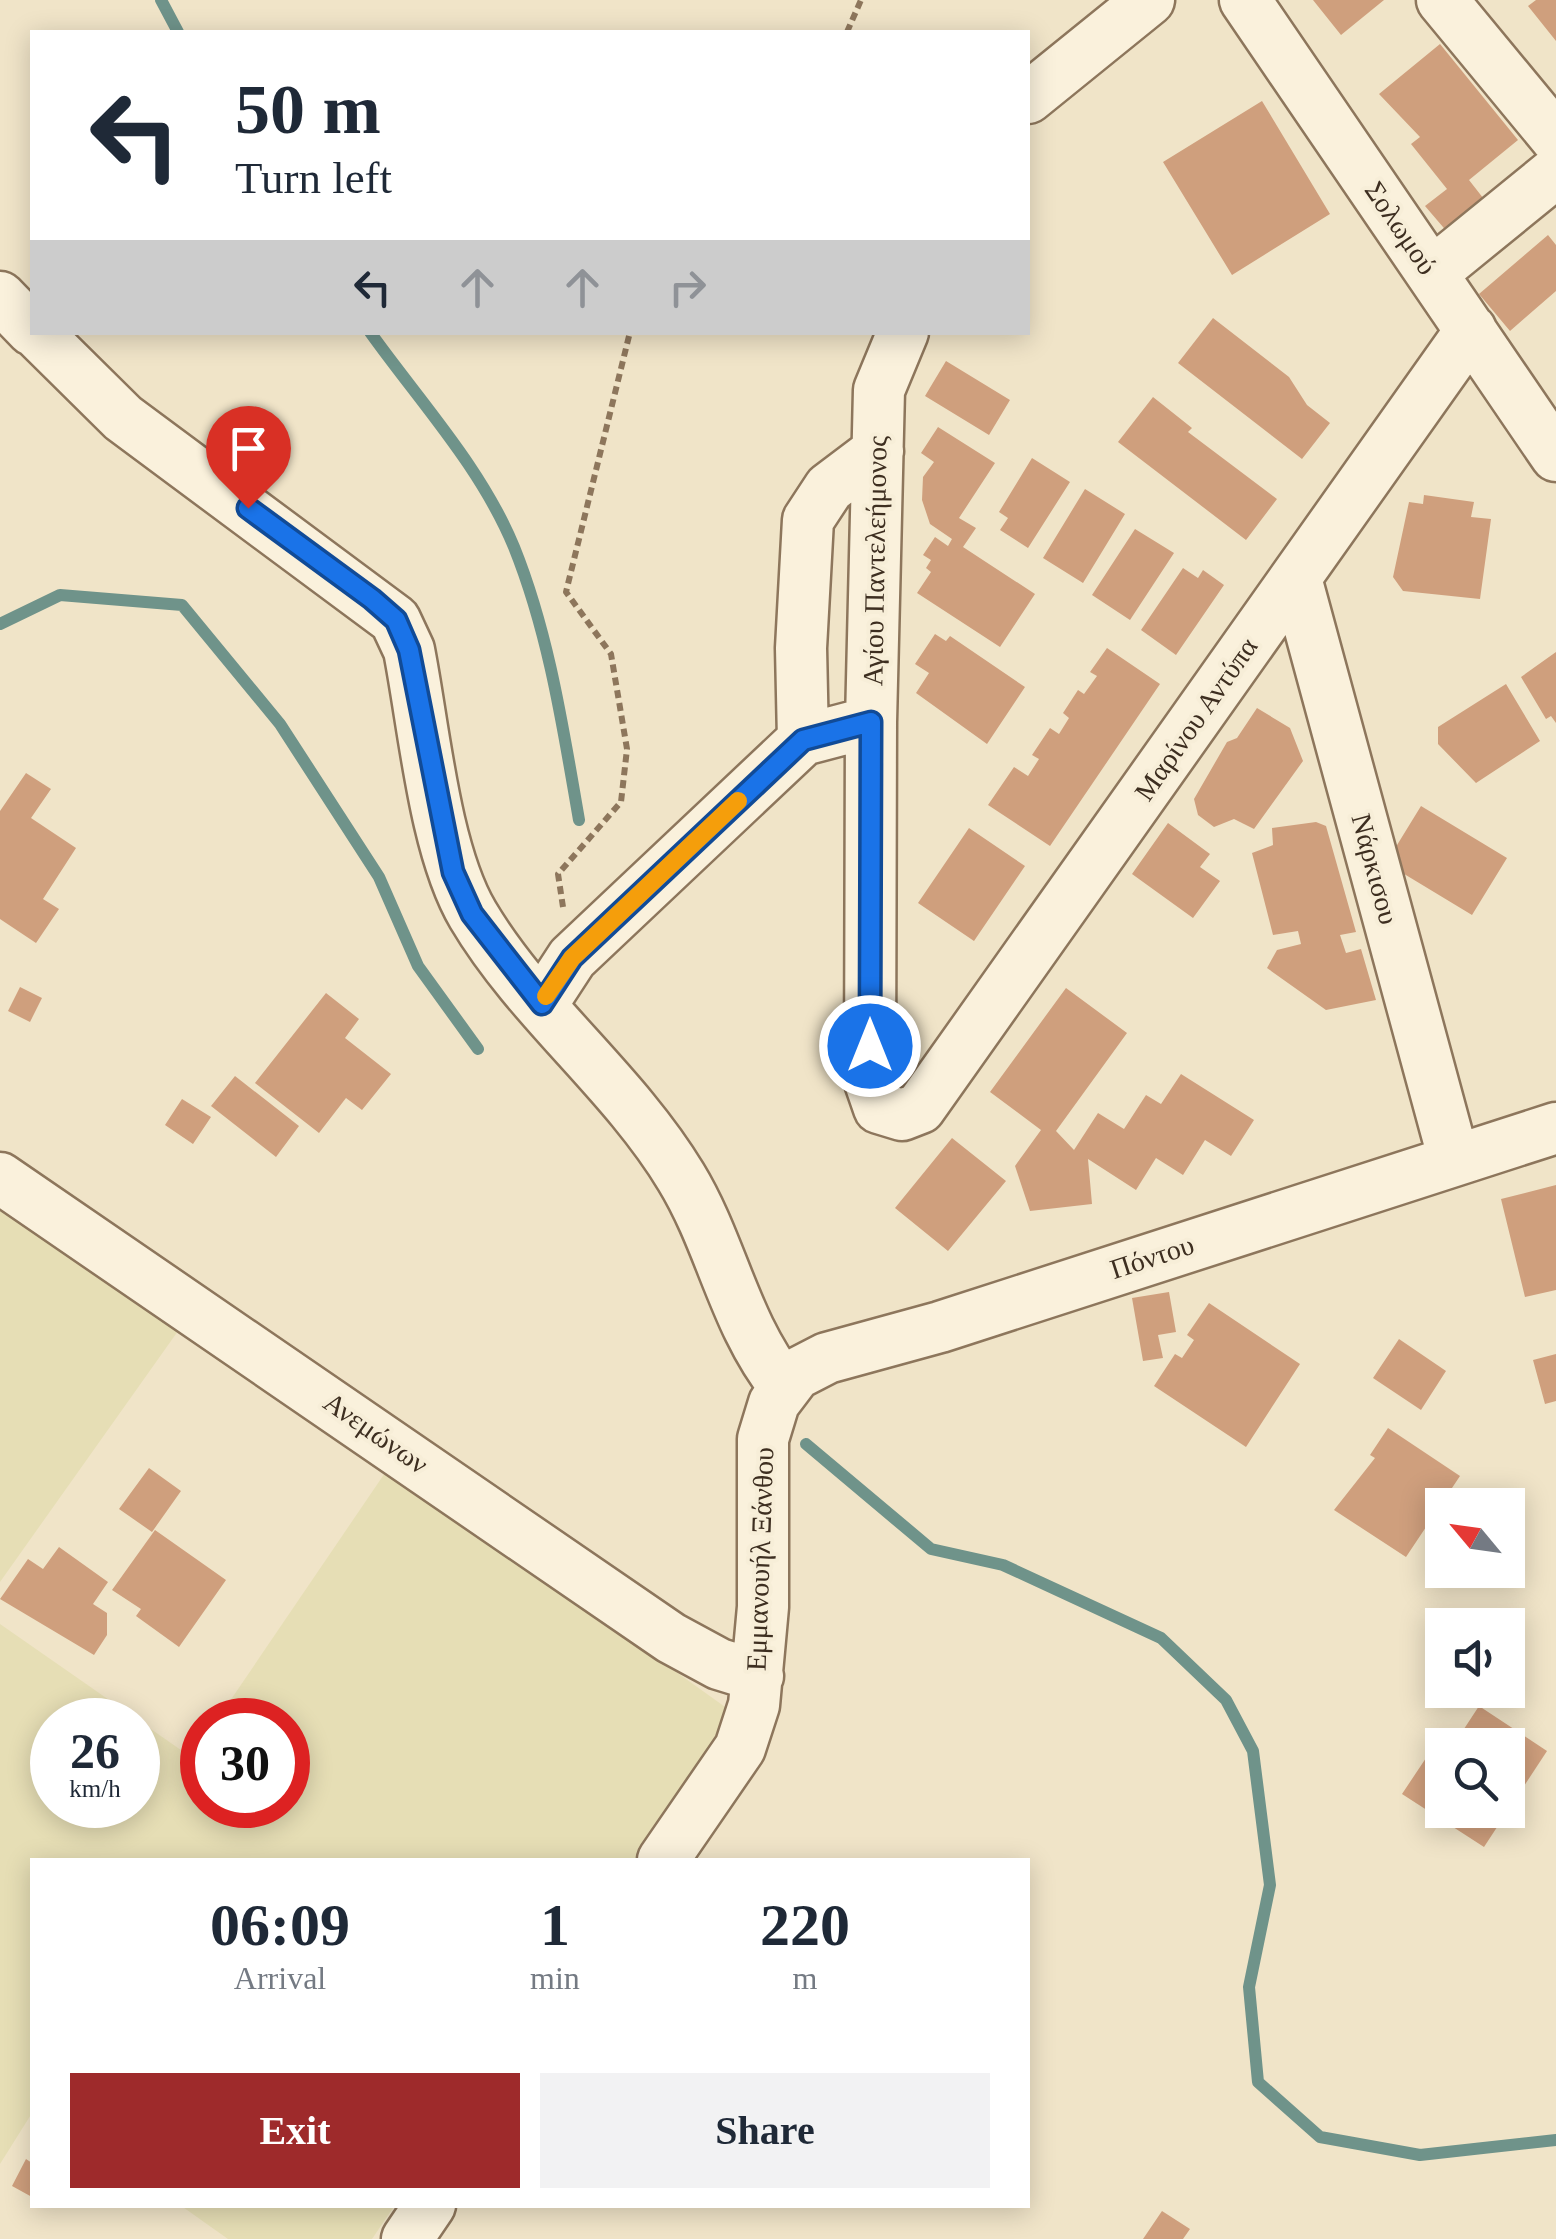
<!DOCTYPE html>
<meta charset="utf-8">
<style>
body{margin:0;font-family:"Times New Roman",serif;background:#f2f2f3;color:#1f2937;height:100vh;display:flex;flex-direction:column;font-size:38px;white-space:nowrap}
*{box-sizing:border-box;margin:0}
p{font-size:32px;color:#747a83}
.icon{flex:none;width:55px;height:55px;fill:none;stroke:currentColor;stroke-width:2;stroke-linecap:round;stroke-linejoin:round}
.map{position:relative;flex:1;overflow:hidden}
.details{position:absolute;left:30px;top:1858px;width:1000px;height:350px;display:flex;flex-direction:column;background:#fff;border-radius:0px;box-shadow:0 5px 25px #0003}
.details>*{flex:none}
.banner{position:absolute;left:30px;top:30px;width:1000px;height:305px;border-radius:0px;box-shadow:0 5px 25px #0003;background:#fff;color:#1f2937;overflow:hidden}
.needle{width:65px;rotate:299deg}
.controls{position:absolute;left:1425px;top:1488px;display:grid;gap:20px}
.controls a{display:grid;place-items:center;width:100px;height:100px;border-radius:0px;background:#fff;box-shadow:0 5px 25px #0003;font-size:50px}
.speed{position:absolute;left:30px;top:1698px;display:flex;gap:20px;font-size:50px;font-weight:700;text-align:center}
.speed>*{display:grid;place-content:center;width:130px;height:130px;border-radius:50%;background:#fff;box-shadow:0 5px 25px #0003;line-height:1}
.speed small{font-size:25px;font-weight:400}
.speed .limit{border:15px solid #d22;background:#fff;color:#111}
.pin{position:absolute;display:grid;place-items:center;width:85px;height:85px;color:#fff;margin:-102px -42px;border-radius:50% 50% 50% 0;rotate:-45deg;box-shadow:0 0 10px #0007}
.pin .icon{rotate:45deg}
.me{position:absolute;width:110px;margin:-55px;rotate:0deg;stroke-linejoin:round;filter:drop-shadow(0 0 8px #0008)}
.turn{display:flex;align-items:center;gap:35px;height:210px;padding:0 40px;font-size:45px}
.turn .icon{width:130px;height:130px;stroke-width:2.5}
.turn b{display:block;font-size:70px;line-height:85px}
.lanes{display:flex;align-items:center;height:95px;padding:0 40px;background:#0003;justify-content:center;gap:50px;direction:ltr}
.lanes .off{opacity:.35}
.eta{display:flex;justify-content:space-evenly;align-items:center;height:170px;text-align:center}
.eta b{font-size:60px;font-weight:800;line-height:70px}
.button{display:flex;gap:20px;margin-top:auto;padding:20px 40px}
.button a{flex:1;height:115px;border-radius:0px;background:#9e2a2b;color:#fff;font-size:40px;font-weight:800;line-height:115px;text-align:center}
.button a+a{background:#f2f2f3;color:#1f2937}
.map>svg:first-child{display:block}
.farmland{fill:#e6deb5;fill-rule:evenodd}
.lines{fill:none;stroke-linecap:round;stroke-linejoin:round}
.stream{stroke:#6f938a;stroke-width:12}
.building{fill:#cf9f7d}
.minor-casing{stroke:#8d765c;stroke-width:55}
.path{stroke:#8d765c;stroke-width:6;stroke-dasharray:8 5;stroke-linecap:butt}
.minor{stroke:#faf1dc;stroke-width:50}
.route-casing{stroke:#114b97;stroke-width:25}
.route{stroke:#1a73e8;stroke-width:18}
.slow{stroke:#f59e0b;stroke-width:18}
.labels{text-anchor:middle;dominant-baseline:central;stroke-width:8;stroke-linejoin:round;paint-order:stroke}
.street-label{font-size:28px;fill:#3d2e20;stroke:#f7eed8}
</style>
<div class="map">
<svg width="1556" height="2239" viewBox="0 0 1556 2239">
<rect width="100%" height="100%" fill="#f0e4c8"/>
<path class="farmland" d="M0,1200L183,1324L0,1582Z
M389,1467L735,1714L634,1860H32V2113L0,2164V1624L191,1757L202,1741V1805H288V1720H217ZM52,1720H138V1805H52Z
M180,2205H395L372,2239H228Z"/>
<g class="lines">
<path class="stream" d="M161,0L178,32
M370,332C420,402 481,467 514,547C549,634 563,728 579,820
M0,624L60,595L182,605L280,724L379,877L418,966L478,1049
M806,1444L931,1549L1003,1565L1161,1638L1226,1700L1253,1751L1270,1885L1249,1987L1258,2082L1320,2137L1420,2155L1556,2140"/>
</g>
<path class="building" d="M1313,0H1384L1341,35Z
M1536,0H1556V41L1528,6Z
M1440,44L1518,140L1469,180L1487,203L1449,234L1425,206L1447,189L1411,144L1420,137L1379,94Z
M1262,101L1330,214L1232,275L1163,162Z
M1548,235L1556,245V291L1510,331L1479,294Z
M1213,318L1289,377L1307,405L1330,423L1302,459L1178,363Z
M946,361L1010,400L989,435L925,396Z
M1153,397L1192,428L1188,432L1277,499L1246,540L1118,442Z
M938,427L995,463L959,518L976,528L963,547L1035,594L1000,647L917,593L931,572L926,568L931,560L923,555L935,537L948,546L952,539L930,524L922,500L923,477L934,462L921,453Z
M1032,458L1070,482L1028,548L1000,530L1008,518L999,512Z
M1085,489L1125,514L1083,583L1043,558Z
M1424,495L1474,502L1471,517L1491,519L1480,599L1403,591L1393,577L1409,502L1423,504Z
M1135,529L1174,553L1130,620L1092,595Z
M1183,568L1198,578L1203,570L1224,585L1176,655L1141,630Z
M935,634L946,641L950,636L1025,687L987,744L916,693L929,673L915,664Z
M1107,648L1160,684L1050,846L988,805L1014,767L1028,776L1039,759L1032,755L1050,728L1059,734L1069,718L1063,713L1078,690L1084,694L1097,676L1090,672Z
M1556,652V723L1551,716L1546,719L1521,677Z
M1506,684L1540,741L1476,783L1438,744V727Z
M1257,708L1290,728L1303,761L1254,829L1234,819L1214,827L1198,815L1194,799L1227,742L1237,738Z
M26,773L51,789L31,818L76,848L43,899L59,909L36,943L0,919V811Z
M1421,806L1507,858L1472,915L1386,863Z
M1316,822L1326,826L1356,932L1340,935L1346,953L1361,949L1376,1000L1326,1010L1267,968L1277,950L1301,944L1298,931L1273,935L1252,853L1273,845L1272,828Z
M1168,823L1210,854L1200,867L1220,881L1193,918L1132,874Z
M969,828L1025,866L974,941L918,903Z
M20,987L42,998L30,1022L8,1011Z
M1066,988L1127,1033L1056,1131L1074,1150L1098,1113L1124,1129L1146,1095L1161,1104L1181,1074L1254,1120L1231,1156L1205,1140L1183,1175L1156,1158L1136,1190L1088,1159L1092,1204L1030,1211L1015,1166L1041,1130L990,1092Z
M326,993L359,1019L345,1038L391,1074L362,1110L346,1098L319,1133L255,1083Z
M235,1076L299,1126L276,1157L211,1106Z
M182,1099L211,1117L193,1144L165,1125Z
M952,1138L1006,1181L948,1251L895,1208Z
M1556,1185V1290L1525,1297L1501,1199Z
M1169,1292L1176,1332L1158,1335L1163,1358L1143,1361L1132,1298Z
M1209,1303L1300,1364L1246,1447L1154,1386L1175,1354L1182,1358L1194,1340L1187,1335Z
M1399,1339L1446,1371L1421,1410L1373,1378Z
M1556,1354V1401L1545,1404L1533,1360Z
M1388,1428L1460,1476L1406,1557L1334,1510L1375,1458L1370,1455Z
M149,1468L181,1491L152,1532L119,1509Z
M155,1530L226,1580L179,1647L136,1616L141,1609L112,1590Z
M59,1547L108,1582L93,1604L107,1613V1635L94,1655L0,1599L28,1559L43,1569Z
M1479,1706L1547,1751L1484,1847L1402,1794L1436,1743L1442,1747V1810H1508V1745H1447L1457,1729L1462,1732Z
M26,2159L32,2163V2197L12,2186Z
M1162,2211L1190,2229L1183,2239H1143Z"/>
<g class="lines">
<g class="minor-casing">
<path id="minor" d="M1245,0L1556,456
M1442,0L1556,138
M1028,98L1149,0
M1432,273L1556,172
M0,297L32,330
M36,332L123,418L395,620L409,650C424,726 434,849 473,915C530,1011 623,1081 681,1177C722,1244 734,1324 785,1387
M903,332L879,390L871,722L870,1082L879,1108L902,1115L920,1108L1471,330
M1296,578L1454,1160
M803,740L801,648L808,520L829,488L878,451
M542,1004L572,958L803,740L871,722
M0,1178L671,1638L719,1664L758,1676
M663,1860L740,1748L754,1705L763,1607V1439L774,1403L796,1374L827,1358L940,1327L1556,1128
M407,2239L430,2205"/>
</g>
<path class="path" d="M847,32L861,0
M563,907L558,874L621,802L627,749L611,654L566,592L630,332"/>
<use href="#minor" class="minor"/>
</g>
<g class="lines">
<g class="route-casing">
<path id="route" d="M248,508L372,599L396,620L409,650L453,872L472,914L542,1004L572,958L803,740L871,722L870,1046"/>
</g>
<use href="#route" class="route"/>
<path class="slow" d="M546,996L572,958L738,801"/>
</g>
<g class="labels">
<g class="street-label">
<text transform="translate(1401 228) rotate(56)">Σολωμού</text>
<text transform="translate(875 561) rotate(-89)">Αγίου Παντελεήμονος</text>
<text transform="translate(1196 719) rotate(-55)">Μαρίνου Αντύπα</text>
<text transform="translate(1375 869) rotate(75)">Νάρκισου</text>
<text transform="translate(1152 1257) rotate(-18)">Πόντου</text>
<text transform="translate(376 1433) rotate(35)">Ανεμώνων</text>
<text transform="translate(760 1559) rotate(-88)">Εμμανουήλ Ξάνθου</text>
</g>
</g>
</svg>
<div class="controls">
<a><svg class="needle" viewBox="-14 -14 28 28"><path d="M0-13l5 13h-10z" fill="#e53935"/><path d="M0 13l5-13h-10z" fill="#747a83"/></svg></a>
<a><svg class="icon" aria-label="sound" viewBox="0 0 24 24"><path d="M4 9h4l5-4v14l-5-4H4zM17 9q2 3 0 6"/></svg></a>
<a><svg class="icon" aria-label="search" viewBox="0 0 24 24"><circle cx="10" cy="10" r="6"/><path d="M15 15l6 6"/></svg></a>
</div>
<div class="speed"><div>26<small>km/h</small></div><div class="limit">30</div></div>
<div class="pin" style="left:248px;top:508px;background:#d93025"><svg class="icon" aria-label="arrive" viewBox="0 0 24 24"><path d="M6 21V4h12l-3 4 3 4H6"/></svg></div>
<svg class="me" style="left:870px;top:1046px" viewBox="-20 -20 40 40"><circle r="17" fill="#1a73e8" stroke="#fff" stroke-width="3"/><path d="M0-11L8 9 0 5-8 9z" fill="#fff"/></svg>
<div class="banner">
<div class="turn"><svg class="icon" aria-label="left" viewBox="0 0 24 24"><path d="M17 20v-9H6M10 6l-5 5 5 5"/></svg><div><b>50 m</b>Turn left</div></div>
<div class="lanes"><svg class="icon" aria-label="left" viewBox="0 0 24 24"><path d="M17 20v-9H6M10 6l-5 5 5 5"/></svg><svg class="icon off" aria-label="ahead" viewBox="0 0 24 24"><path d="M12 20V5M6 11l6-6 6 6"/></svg><svg class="icon off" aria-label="ahead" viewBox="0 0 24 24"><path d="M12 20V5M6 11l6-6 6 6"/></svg><svg class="icon off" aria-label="right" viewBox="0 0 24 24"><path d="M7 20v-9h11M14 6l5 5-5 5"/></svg></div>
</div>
<section class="details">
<div class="eta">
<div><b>06:09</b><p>Arrival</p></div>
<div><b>1</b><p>min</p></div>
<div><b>220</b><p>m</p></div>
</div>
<div class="button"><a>Exit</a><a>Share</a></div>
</section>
</div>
